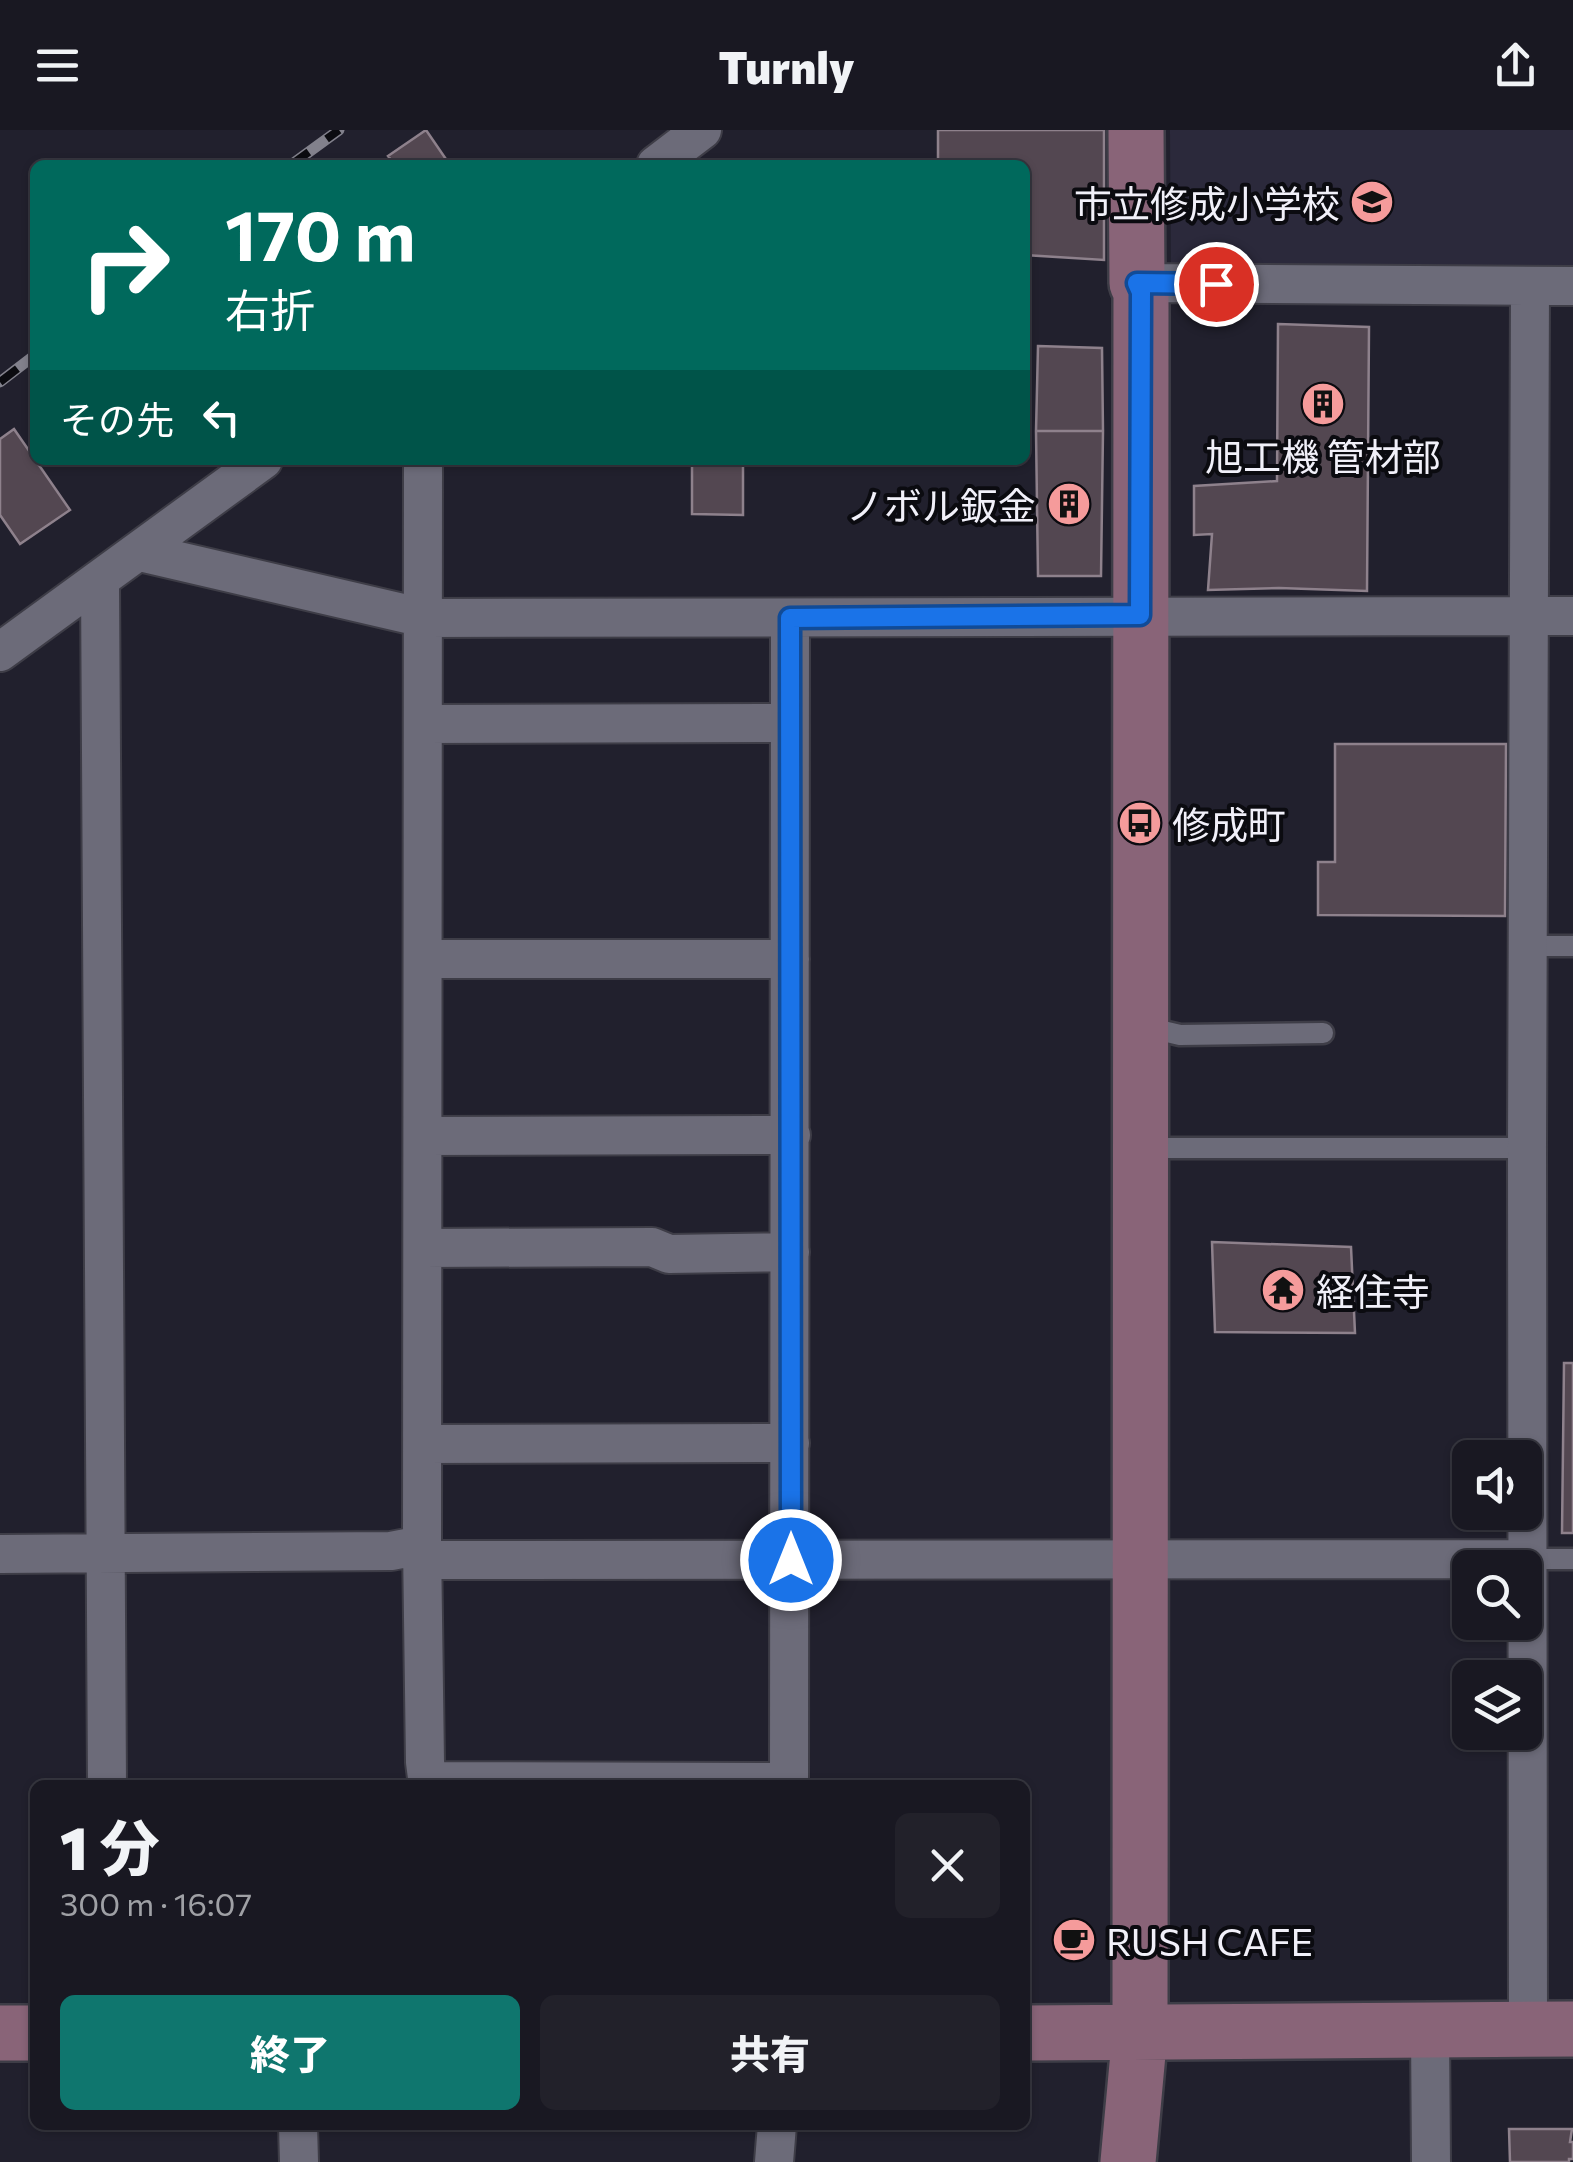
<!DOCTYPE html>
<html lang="ja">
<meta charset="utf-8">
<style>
body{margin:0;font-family:Commissioner,"Noto Sans JP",sans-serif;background:#22212a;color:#f1f3f6;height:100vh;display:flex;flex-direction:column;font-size:38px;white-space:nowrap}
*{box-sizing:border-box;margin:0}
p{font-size:32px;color:#9fa0a5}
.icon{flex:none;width:55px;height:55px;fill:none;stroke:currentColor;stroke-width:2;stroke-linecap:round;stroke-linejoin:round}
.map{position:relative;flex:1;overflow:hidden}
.panel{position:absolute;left:30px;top:1650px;width:1000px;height:350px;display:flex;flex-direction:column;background:#191822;border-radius:15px;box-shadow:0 2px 8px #0004,0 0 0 2px #373740}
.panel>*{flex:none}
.guide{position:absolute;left:30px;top:30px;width:1000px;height:305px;border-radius:15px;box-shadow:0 2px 8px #0004,0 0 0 2px #373740;background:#00695c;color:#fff;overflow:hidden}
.tools{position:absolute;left:1452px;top:1310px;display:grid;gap:20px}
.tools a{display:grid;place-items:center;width:90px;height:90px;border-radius:15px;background:#191822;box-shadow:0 2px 8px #0004,0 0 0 2px #373740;font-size:50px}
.pin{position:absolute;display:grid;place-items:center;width:85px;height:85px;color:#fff;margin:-42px;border:5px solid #fff;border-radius:50%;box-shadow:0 2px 10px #0007}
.me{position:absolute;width:110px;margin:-55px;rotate:0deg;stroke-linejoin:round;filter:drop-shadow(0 0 8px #0008)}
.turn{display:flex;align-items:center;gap:35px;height:210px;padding:0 30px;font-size:45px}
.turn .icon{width:130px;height:130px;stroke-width:2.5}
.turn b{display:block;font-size:70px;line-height:85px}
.then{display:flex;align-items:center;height:95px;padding:0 30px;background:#0003;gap:20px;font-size:38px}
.round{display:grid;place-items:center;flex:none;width:105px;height:105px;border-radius:15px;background:#22212a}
.summary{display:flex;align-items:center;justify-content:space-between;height:170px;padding:0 30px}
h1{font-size:60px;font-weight:800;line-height:75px}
.cta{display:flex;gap:20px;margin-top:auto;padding:20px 30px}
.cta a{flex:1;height:115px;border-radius:15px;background:#0f766e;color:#fff;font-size:40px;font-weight:800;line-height:115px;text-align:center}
.cta a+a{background:#22212a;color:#f1f3f6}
header{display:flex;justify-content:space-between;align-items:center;height:130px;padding:0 30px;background:#191822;font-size:45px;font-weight:800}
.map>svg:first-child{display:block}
.built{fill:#2b293b}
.building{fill:#534751;stroke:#8e818c;stroke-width:2.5}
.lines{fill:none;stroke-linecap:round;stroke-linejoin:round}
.lane-casing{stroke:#3e3d47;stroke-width:25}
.street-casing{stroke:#3e3d47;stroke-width:42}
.secondary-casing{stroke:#3e3d47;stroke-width:60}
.lane{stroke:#6c6b79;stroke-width:20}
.street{stroke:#6c6b79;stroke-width:38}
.secondary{stroke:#896478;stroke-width:55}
.rail-casing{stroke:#82818c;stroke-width:11}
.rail{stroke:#0b0b10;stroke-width:8;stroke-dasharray:22;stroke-linecap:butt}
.route-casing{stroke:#114b97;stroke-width:25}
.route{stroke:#1a73e8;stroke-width:18}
.labels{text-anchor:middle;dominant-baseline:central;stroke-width:8;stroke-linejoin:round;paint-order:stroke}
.poi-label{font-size:38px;fill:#f1f0f9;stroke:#0b0b10;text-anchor:start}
</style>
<header><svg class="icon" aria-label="menu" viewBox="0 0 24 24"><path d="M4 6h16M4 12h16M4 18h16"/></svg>Turnly<svg class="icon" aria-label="share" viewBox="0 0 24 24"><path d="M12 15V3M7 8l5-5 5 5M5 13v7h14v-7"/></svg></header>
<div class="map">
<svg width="1573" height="2032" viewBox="0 0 1573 2032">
<rect width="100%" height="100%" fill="#21202d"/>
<path class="built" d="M1170,0H1573V145L1171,144Z"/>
<path class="building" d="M426,0L450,35H395L388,26Z
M938,0H1104V130L1025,125V35H938Z
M1278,194L1369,197L1367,461L1279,458L1208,460L1212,404L1194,405V356L1277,351Z
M1038,216L1102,218L1103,301H1036Z
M14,299L70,380L20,414L0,385V309Z
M1036,301H1103L1101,446H1038Z
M692,330H743V385L692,384Z
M1335,614H1506L1505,786L1318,785V732H1335Z
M1212,1112L1351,1117L1355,1203L1215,1202Z
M1564,1233H1573V1403H1562Z
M1509,1999H1572L1570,2012H1573V2029H1569V2032H1510Z"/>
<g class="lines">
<g class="lane-casing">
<path id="lane" d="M1528,816H1573
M1146,897L1180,905L1323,903
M1143,1018H1527
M1529,1429H1573"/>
</g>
<g class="street-casing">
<path id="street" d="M656,35L702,0
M1137,153L1573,156
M423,330L422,1415L425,1632L428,1655
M140,422L424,488L1573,486
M100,450L107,1655
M0,522L263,330
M423,594L789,593
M423,829H790
M424,1006L791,1005
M424,1118L652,1117L669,1124L790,1122
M423,1314L790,1313
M0,1424L391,1421L422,1415
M423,1430L1529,1429
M428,1651L789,1652
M789,1655L790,489
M1430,1900L1431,2032
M1528,1900L1527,1018L1530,157
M298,1995L299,2032
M774,2032L777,1995"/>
</g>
<g class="secondary-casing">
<path id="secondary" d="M0,1903H35
M1025,1903L1573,1899
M1128,2032L1140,1902L1141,162L1137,153L1136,0"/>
</g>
<use href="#lane" class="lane"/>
<use href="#street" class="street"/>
<use href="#secondary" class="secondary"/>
<g class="rail-casing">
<path id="rail" d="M291,35L339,0
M0,252L35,225"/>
</g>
<use href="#rail" class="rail"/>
</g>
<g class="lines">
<g class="route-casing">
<path id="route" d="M791,1430L790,488L1140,485L1141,162L1137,153L1216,154"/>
</g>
<use href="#route" class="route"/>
</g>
<defs>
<g id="school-disc" transform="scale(2.25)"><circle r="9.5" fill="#f59b9b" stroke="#0b0b10"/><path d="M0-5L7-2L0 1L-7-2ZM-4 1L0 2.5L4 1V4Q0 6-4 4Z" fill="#111"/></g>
<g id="building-disc" transform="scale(2.25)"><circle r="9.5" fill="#f59b9b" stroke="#0b0b10"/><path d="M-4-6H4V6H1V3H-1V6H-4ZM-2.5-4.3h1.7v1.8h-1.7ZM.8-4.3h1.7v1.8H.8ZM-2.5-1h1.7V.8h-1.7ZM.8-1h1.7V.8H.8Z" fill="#111"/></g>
<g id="bus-disc" transform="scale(2.25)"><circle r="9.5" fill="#f59b9b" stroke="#0b0b10"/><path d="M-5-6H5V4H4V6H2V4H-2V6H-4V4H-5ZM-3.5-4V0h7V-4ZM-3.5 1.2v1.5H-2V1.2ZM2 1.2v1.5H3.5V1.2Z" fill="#111"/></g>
<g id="temple-disc" transform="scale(2.25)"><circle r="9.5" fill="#f59b9b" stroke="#0b0b10"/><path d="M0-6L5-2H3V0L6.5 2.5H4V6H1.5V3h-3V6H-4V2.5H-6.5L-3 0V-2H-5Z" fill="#111"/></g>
<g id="cafe-disc" transform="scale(2.25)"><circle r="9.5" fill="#f59b9b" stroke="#0b0b10"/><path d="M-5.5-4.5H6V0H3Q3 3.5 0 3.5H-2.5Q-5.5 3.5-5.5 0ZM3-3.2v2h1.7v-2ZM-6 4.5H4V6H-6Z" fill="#111"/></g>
</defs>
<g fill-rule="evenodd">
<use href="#school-disc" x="1372" y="72"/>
<use href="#building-disc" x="1323" y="274"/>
<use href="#building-disc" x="1069" y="374"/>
<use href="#bus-disc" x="1140" y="693"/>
<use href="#temple-disc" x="1283" y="1160"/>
<use href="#cafe-disc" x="1074" y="1810"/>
</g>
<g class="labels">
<g class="poi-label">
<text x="1340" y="72" text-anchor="end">市立修成小学校</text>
<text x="1323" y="325" text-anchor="middle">旭工機 管材部</text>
<text x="1036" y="374" text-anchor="end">ノボル鈑金</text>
<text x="1172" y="693">修成町</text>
<text x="1316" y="1160">経住寺</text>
<text x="1106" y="1810">RUSH CAFE</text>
</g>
</g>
</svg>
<div class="tools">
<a><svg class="icon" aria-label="sound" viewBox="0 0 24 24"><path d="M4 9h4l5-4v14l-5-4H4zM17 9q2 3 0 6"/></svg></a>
<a><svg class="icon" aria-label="search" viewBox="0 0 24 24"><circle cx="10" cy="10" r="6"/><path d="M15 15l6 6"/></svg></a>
<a><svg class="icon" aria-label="layers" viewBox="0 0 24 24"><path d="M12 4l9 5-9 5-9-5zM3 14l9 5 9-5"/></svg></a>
</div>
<div class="pin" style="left:1216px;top:154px;background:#d93025"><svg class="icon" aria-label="arrive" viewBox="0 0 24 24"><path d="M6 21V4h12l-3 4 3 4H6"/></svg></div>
<svg class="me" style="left:791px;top:1430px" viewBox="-20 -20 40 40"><circle r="17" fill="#1a73e8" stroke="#fff" stroke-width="3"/><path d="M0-11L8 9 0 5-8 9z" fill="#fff"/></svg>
<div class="guide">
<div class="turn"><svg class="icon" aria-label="right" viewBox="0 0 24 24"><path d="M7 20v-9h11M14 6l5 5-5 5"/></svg><div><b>170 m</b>右折</div></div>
<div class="then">その先<svg class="icon" aria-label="left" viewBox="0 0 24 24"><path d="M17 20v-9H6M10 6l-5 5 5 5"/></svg></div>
</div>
<section class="panel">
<div class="summary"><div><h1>1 分</h1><p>300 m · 16:07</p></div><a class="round"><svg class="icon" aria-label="close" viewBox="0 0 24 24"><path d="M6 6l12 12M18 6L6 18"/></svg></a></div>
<div class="cta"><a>終了</a><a>共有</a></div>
</section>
</div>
